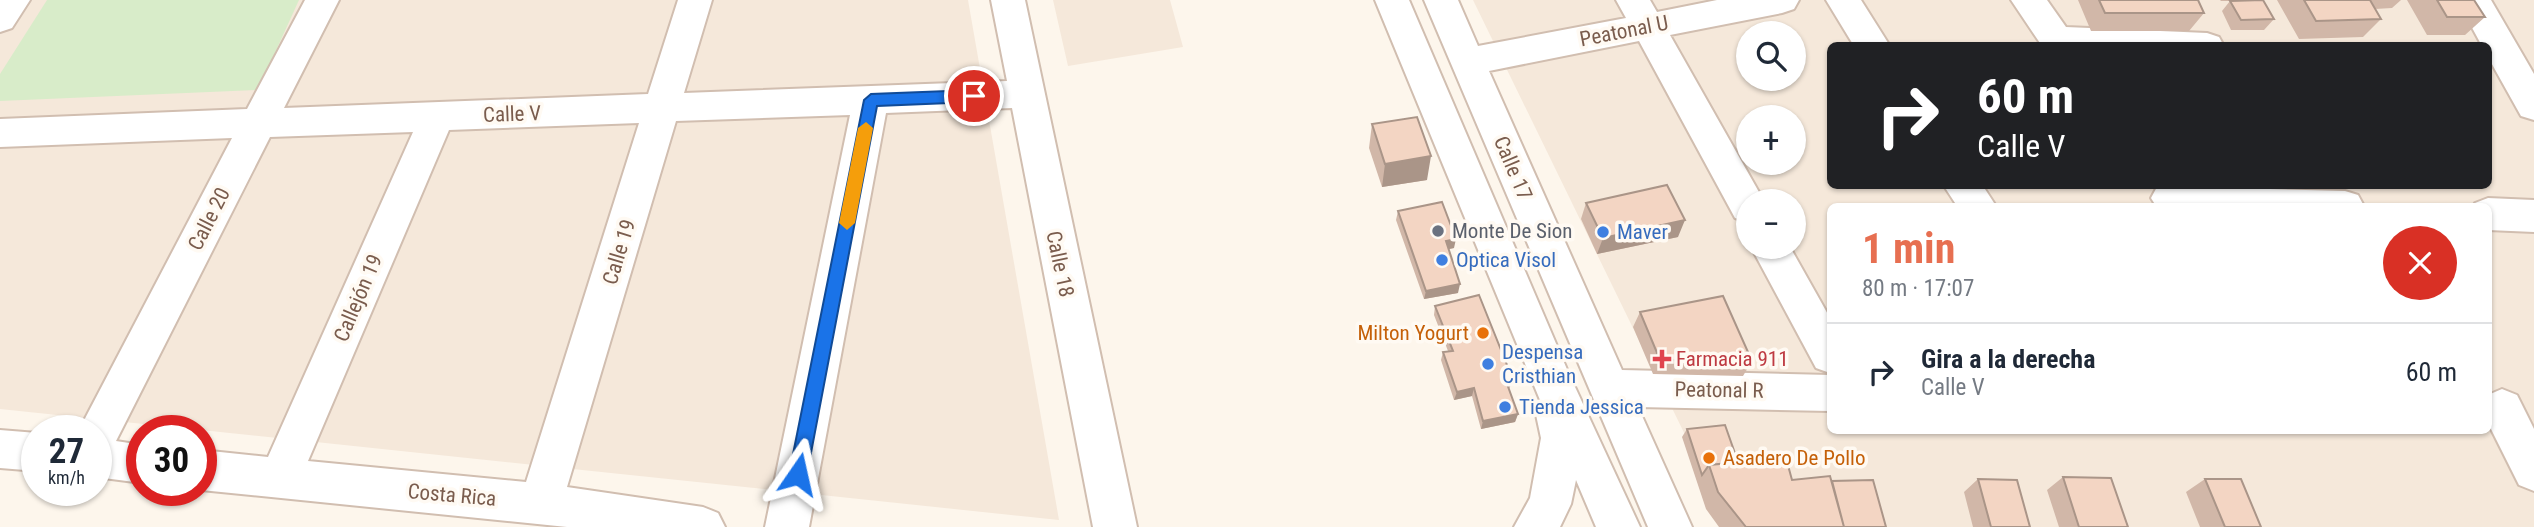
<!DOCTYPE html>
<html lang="es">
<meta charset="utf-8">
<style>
body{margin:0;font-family:"Roboto Condensed",sans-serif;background:#f6f6f7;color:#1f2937;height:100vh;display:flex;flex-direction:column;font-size:26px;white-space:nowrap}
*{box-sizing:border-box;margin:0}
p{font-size:23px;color:#747a83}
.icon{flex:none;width:38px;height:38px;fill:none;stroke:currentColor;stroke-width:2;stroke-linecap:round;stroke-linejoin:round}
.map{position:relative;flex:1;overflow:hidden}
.details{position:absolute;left:1827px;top:203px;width:665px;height:231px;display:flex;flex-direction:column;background:#fff;border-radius:10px;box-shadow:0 2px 5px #0004}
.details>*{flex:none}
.top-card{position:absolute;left:1827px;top:42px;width:665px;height:147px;border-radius:10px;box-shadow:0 2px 5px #0004;background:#202124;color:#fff;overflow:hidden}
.tools{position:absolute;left:1736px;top:21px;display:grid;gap:14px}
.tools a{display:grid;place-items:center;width:70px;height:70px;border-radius:50%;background:#fff;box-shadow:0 2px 5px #0004;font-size:35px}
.speed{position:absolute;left:21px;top:415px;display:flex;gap:14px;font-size:35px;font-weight:700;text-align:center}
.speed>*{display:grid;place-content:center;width:91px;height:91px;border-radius:50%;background:#fff;box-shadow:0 2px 5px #0004;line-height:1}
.speed small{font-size:18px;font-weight:400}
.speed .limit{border:10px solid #d22;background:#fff;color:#111}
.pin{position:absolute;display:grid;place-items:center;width:60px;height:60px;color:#fff;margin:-30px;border:4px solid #fff;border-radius:50%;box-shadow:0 2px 7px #0007}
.me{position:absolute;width:77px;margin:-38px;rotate:11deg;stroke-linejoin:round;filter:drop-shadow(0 0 5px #0008)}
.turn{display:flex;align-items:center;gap:24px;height:147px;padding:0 35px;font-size:32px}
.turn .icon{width:91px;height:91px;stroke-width:2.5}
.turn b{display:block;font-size:49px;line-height:60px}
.round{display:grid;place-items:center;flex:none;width:74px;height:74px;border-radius:37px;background:#f6f6f7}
.head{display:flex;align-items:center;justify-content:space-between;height:119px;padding:0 35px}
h1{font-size:42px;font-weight:700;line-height:52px;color:#e76f51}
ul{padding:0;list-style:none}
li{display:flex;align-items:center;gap:21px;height:98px;padding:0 35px;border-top:2px solid #e0e1e3}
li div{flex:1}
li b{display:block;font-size:26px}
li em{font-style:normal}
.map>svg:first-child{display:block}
.residential{fill:#f5e8da;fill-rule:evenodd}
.green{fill:#d8ecc9}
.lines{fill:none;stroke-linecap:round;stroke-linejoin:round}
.minor-casing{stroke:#d1beb0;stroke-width:4}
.minor{fill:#fff;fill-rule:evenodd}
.wall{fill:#d1b7a8}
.shaded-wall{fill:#aa9588}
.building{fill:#f3d5c3;stroke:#aa9588;stroke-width:2}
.route{fill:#1a73e8;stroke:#114b97;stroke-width:2}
.slow{fill:#f59e0b}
.worship-dot{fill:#6b7280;stroke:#fffaf3;stroke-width:2.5}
.shop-dot{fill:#3f7fe0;stroke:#fffaf3;stroke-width:2.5}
.food-dot{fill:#e8710a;stroke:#fffaf3;stroke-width:2.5}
.health-dot{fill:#e0444e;stroke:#fffaf3;stroke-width:2.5}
.labels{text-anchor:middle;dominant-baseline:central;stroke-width:7;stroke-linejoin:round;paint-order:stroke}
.street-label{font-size:21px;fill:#7a5c4d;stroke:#fffaf3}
.worship-label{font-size:21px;fill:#5b616d;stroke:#fffaf3;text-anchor:start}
.shop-label{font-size:21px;fill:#366cbe;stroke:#fffaf3;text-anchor:start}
.food-label{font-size:21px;fill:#c56008;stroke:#fffaf3;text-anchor:end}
.health-label{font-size:21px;fill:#be3a42;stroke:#fffaf3;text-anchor:start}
</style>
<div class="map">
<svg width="2534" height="527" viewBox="0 0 2534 527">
<rect width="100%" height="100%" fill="#fdf6ec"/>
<path class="residential" d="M0,0H968L1059,520L0,409Z
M1053,0H1170L1183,47L1068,66Z
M1473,0H2534V527H1730ZM1748,33H1794V79H1748ZM1830,46H2488V186H1830ZM1748,117H1794V163H1748ZM1748,201H1794V247H1748ZM1830,206H2488V430H1830Z"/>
<path class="green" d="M47,0H299L258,90L0,101V74Z"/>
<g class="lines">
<g class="minor-casing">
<path id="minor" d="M0,0H30L12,28L0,32Z
M305,0H339L284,108L648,94L678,0H712L684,93L1007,81L991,0H1025L1137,527H1093L1012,108L886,113L809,527H765L850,115L676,121L567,487L703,507L718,513L725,527H567L201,490V450L268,457L413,132L270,137L116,441L142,445V483L96,477V430H79L232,138L0,147V119L247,109ZM639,123L526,482L308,461L449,130Z
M1375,0H1409L1569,374L1640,527H1596L1576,480L1571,504L1560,527H1514L1530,498L1541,438L1535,410L1540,400Z
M1424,0H1458L1478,46L1626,18L1616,0H1650L1657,12L1717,0H1799L1794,9L1782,13L1670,35L1764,201H1748V222L1735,218L1639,41L1489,71L1622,370L1830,375V411L1638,407L1692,527H1648Z
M1826,0H1861L1890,46H1854Z
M2011,0H2047L2066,27L2207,33L2219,37L2224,46H2042Z
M2457,0H2491L2534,74V120L2521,116L2488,57V46H2482Z
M1944,186H1983L1996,206H1957Z
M2162,186L2345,191L2358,195L2364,206H2156L2151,198L2157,187Z
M2488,198L2534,200V232L2488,230V206H2473L2475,203Z
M1751,247H1790L1830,318V373L1816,368Z
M2502,389L2517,395L2534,429V491L2519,485L2488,423V395Z
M0,430L37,433V471L0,468Z"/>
</g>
<use href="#minor" class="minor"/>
</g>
<path class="wall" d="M2078,0H2198L2204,13L2189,31H2091Z
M2220,0H2263L2274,19L2264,30H2231L2222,11L2230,1H2221Z
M2277,0H2401L2392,8L2375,9L2381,19L2363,37L2299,39Z
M2407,0H2474L2485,17L2465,35H2427Z
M1372,124L1427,180L1382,187L1369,148Z
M1586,203L1678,237L1597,254L1581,219Z
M1398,211L1454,248L1449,249L1458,293L1424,299L1396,220Z
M1435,306L1513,380L1509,389L1518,414L1515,422L1481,429L1472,396L1454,400L1441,360L1443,352L1448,351L1434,315Z
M1640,312L1752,361L1743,376L1653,374L1633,327Z
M1687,429L1738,462L1792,480L1832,481L1886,527H1719L1706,509L1682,437Z
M2063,477L2128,527H2059L2047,490Z
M1978,479L2030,527H1973L1964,492Z
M2205,479L2261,527H2200L2186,492Z"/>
<path class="shaded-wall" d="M1431,156L1427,180L1382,187L1385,164Z
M1685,220L1678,237L1597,254L1603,238Z
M1456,239L1454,248L1444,250L1446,241Z
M1460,284L1458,293L1424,299L1426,291Z
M1474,388L1472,396L1454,400L1457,392Z
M1518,414L1515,422L1481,429L1483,421Z"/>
<path class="building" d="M2099,0H2198L2204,13H2105Z
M2263,0L2274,19L2241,20L2230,1Z
M2304,0H2370L2381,19L2316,21Z
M2437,0H2474L2485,17H2447Z
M1417,117L1431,156L1385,164L1372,124Z
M1667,185L1685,220L1603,238L1586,203Z
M1442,202L1456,239L1446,241L1460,284L1426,291L1398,211Z
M1479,295L1513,380L1506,381L1518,414L1483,421L1474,388L1457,392L1443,352L1453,351L1435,306Z
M1723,296L1752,361L1660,360L1640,312Z
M1725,425L1738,462L1709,465L1702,475L1687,429Z
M1786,458L1792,480L1830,476L1844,527H1746L1718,492L1709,465Z
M2063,477L2111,478L2128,527H2079Z
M1978,479L2017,480L2030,527H1991Z
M2205,479H2241L2261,527H2225Z
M1873,480L1886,527H1844L1832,481Z"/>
<path class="route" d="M974,90L981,96L974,102L877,106L807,474L804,479L798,482L792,479L789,474L864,100L871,94Z"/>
<path class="slow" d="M866,122L873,128L855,223L847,230L839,223L858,128Z"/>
<circle class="worship-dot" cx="1438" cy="231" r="7"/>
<g class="shop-dot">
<circle cx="1603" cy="232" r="7"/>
<circle cx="1442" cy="260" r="7"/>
<circle cx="1488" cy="364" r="7"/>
<circle cx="1505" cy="407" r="7"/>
</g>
<g class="food-dot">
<circle cx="1483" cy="333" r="7"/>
<circle cx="1709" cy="458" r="7"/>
</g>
<path class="health-dot" d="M1658.5 348.5h7v7h7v7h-7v7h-7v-7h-7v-7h7z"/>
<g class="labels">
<g class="street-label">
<text transform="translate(1624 31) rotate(-11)">Peatonal U</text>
<text transform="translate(512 114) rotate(-2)">Calle V</text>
<text transform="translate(1513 168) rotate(67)">Calle 17</text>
<text transform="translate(209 219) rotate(-63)">Calle 20</text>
<text transform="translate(619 252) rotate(-73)">Calle 19</text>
<text transform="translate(1060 264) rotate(78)">Calle 18</text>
<text transform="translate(358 298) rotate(-67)">Callejón 19</text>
<text transform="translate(1719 390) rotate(1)">Peatonal R</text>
<text transform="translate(452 495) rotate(5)">Costa Rica</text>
</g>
<g class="worship-label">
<text x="1452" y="231">Monte De Sion</text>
</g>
<g class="shop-label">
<text x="1617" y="232">Maver</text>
<text x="1456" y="260">Optica Visol</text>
<text x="1502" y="352">Despensa<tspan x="1502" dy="24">Cristhian</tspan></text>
<text x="1519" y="407">Tienda Jessica</text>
</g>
<g class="food-label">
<text x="1469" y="333">Milton Yogurt</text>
<text x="1723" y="458" text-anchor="start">Asadero De Pollo</text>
</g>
<g class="health-label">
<text x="1676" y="359">Farmacia 911</text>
</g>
</g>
</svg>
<div class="tools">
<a><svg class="icon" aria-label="search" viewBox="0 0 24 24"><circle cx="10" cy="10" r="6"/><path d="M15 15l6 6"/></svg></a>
<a>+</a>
<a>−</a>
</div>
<div class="speed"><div>27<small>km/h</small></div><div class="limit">30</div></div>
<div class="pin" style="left:974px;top:96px;background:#d93025"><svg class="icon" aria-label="arrive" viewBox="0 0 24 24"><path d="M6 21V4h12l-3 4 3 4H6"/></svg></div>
<svg class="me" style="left:798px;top:474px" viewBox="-20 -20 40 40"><path d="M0-17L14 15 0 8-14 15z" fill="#1a73e8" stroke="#fff" stroke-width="4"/></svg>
<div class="top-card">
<div class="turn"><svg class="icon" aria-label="right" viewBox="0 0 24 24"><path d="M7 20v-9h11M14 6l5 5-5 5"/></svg><div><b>60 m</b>Calle V</div></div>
</div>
<section class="details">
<div class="head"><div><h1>1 min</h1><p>80 m · 17:07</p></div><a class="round" style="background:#d93025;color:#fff"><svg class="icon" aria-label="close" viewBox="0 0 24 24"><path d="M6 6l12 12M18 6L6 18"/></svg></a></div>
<ul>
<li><svg class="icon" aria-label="right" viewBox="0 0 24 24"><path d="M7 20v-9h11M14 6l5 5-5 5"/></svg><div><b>Gira a la derecha</b><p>Calle V</p></div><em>60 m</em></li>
</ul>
</section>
</div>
